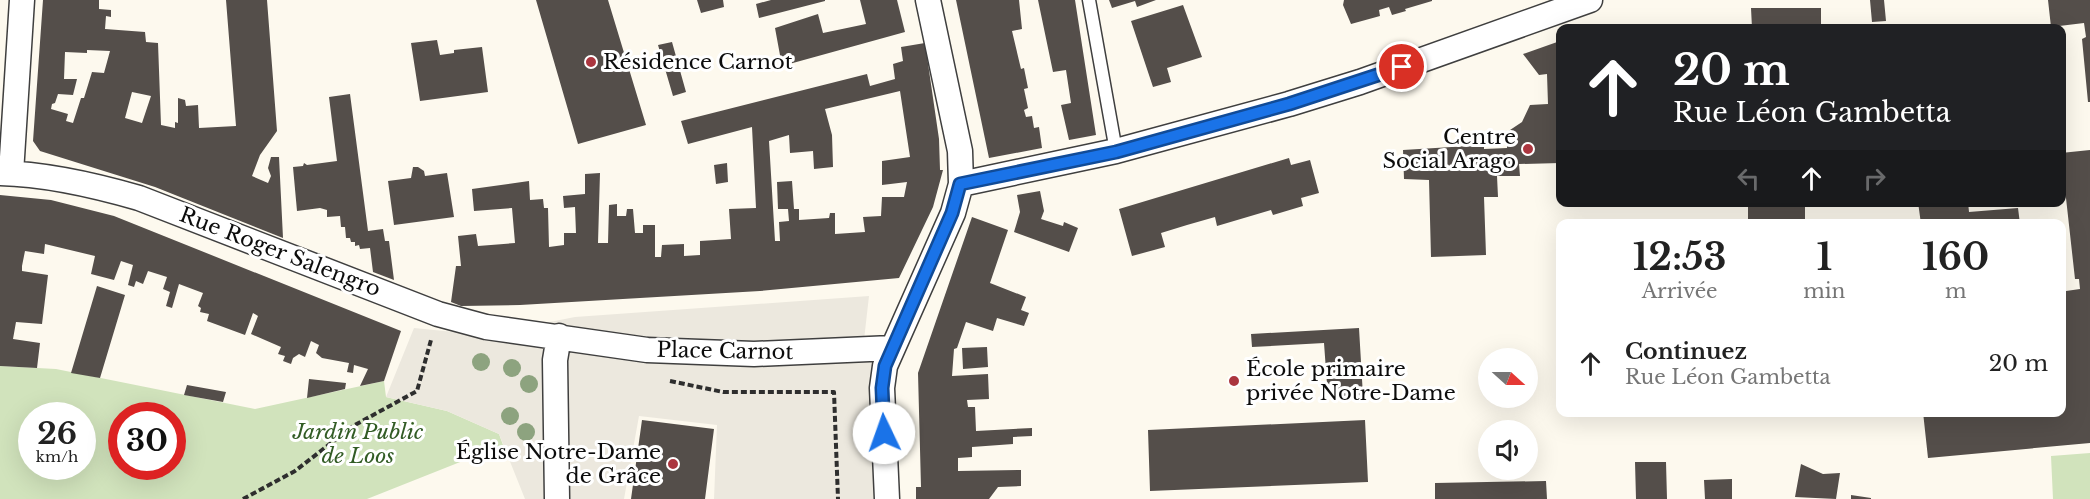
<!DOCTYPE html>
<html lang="fr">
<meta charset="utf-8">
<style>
body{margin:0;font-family:"Libre Baskerville",serif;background:#f2f2f2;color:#222;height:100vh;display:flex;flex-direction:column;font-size:22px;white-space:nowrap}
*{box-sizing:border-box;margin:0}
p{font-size:20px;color:#767676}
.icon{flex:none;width:33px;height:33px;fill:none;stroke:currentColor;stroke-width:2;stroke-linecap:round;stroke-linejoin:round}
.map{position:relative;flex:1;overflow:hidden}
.drawer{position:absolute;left:1556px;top:219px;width:510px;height:198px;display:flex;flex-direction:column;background:#fff;border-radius:12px;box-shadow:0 6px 24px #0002}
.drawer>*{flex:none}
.hud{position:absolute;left:1556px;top:24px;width:510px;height:183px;border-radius:12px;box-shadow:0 6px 24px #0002;background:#202124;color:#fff;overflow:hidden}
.needle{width:39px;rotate:111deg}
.buttons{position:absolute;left:1478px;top:348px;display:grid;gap:12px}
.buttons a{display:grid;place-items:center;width:60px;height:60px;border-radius:50%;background:#fff;box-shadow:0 6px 24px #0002;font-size:30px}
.speed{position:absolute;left:18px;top:402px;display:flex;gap:12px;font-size:30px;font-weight:700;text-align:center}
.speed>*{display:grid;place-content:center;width:78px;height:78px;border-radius:50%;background:#fff;box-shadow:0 6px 24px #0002;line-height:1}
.speed small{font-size:15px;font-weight:400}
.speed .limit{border:9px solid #d22;background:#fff;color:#111}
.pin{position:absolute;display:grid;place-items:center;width:51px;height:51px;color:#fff;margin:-26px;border:3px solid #fff;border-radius:50%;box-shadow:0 2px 6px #0007}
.me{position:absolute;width:66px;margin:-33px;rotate:357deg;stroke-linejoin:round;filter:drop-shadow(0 0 4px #0008)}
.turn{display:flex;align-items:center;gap:21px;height:126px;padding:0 18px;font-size:27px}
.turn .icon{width:78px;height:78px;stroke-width:2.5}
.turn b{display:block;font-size:42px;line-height:51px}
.lanes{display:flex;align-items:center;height:57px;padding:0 18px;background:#0003;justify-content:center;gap:30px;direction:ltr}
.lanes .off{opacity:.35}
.eta{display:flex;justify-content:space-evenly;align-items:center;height:102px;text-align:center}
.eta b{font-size:36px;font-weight:700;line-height:42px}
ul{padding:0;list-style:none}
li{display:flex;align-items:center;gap:18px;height:84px;padding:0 18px}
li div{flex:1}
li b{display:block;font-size:22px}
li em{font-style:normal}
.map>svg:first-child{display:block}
.green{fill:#d1e3bc;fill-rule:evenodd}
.plaza{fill:#ece8de}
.building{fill:#544e4a;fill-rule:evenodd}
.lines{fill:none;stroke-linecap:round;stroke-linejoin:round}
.service-casing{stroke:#3f3f3f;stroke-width:15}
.minor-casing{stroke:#3f3f3f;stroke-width:27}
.path{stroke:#2e2e2e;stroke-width:4;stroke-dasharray:6 3;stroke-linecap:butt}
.service{stroke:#fff;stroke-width:12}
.minor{stroke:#fff;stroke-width:24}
.tree{fill:#8da37f}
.route-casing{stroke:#114b97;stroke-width:15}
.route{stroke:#1a73e8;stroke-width:10}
.poi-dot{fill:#ab363f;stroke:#fff;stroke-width:2}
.labels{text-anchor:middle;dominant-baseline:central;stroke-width:6;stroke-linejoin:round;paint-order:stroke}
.poi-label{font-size:21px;fill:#0c0c0c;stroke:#fff;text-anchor:start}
.street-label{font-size:21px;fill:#0c0c0c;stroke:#fff}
.park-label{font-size:21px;font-style:italic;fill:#325c25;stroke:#fff}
</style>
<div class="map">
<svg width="2090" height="499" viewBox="0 0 2090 499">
<rect width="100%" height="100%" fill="#fdf9ee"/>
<path class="green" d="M0,366L56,369L255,409L384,381L386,397L447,411L499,434L503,445L367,499H0ZM32,416H82V466H32ZM122,416H172V466H122Z
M2090,453V499H2053L2051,456Z"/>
<path class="plaza" d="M869,296L864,340H887L876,499H714L717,425L639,416L624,499H525L499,434L447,411L386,397L414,328L484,335L575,317Z"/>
<path class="building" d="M43,0H99V9L111,10V17L106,16L105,29L145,32L146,42L158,43L161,125L175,128V122L178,123V98L185,100L186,106L198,105L199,128L236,126L226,0H267L277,131L260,155L252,176L268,183L271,176L268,168L271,157H279L283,238L155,187L40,151L33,141ZM87,50L110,51L104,73L92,72L84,98H81L73,123L66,121L68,114L51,109L52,104L55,103L58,94L73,95L77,79H64L65,52L87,53ZM132,92L151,96L142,123L125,118Z
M536,0H608L646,125L578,144Z
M697,0H723L724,7L701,13Z
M771,0H825V1L759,18L756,4Z
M860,0H897L905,32L782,66L775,28L818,14L823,33L866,24Z
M956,0H1019L1022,29L1012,31L1021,69L1024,68L1028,88L1024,89L1028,108L1024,110L1026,117L1032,116L1034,128L1039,127L1042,148L989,158Z
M1038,0H1075L1096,135L1069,140L1061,105L1071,103L1066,70L1053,72Z
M1109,0H1156L1137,7L1135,1L1112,8Z
M1344,0H1432V1L1405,9L1406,11L1392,15L1389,7L1379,10L1380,16L1351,24L1343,5Z
M1870,0H1884L1886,21L1872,22Z
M2048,0H2090V102H2088L2082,39L2086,37L2084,23L2051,27Z
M1183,5L1202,57L1167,68L1171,82L1153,87L1131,21Z
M1751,8H1821V28H1752Z
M437,40L440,55L454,53V50L482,47L488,92L420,101L411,43Z
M1560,41V163L1519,164L1520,176H1497L1498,197H1484L1486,255L1431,257L1429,180L1404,179L1403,150L1484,145V149L1507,148V132L1522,122L1530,105L1548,104L1547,74L1539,75L1523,54Z
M672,42L686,92L673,96L658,45Z
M925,43L939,139L940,170H943L933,207L899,278L760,291L520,305L461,306L451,302L456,266H461L458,236L476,234L478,246L515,243L512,208L474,211L472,189L529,181L530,200L543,199L544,208H548L549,247L564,245V233H576L575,207L564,208L563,196L585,194V174L600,173L598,243H608L609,205L617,204V216H626L627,209H633L635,233H643V225H655V257H661L662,245L684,244V256L700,255V241L731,239L729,209L756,208L752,127L688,144L681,121L867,74L870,86L895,79L893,64L903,61L901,47ZM900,91L910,157L882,161V185L907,182L904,197H882L881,216L863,217L865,232L835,234V213H830L829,218L799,220V209H794L792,181L777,182L778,209H788L789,221L779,222L780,241H775L769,141L789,135L790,153L813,151L814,169L833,167L832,135L825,109Z
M350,94L368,231L383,229L385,241H389L394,280L373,272L370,248L360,249L359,245L355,246V242H351L350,238H346L345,227H341L340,216L327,217V210L320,208L297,211L293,167L303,166L304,163L307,165L337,161L329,97Z
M2090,150V443L1928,458L1923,412H2061V275H2064L2066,291L2080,289L2079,279H2075L2061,153Z
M1289,158L1291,165L1310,160L1319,193L1301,198L1303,206L1273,215L1271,210L1217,226L1215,217L1187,225L1161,233L1165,247L1132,256L1119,209Z
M727,163L728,182L716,184L714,165Z
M413,167H418L424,171L425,176L447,173L454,217L394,225L388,181L411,178Z
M1040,191L1044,211L1041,219L1063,226L1064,222L1078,228L1069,252L1014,232L1020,212L1017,195Z
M0,195L51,200L114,216L401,331L384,381L360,386L368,369L354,365L353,373L347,372L349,363L322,358L316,353L319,345L311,341L305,357L299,354L293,358L291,364L283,361L285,356L278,354L281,347L251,334L258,316L253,313L245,335L207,321L209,314L200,312L201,308L198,306L203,293L179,284L172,308L166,306L170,292L163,289L167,277L148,271L143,284L136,281L134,287L128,285L133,265L121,261L114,280L91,274L95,256L45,244L44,254L25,251L22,266V271L48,275L42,324L16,322L13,339L40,343L37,368L0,366Z
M1748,202H1805V224H1748Z
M1918,202H1968L1969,212L2018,208L2020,224H1921Z
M972,217L1008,230L990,283L1026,297L1021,310L1029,313L1024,326L997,318L993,331L966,322L957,348L954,349L952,376L988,374L989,399L967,400L968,407H975L976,431L1032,428V436L1013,437V444L972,447V457L958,458V471L1021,470V486L998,487L989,499H916V487H921L918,373Z
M97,286L125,295L100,378L71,373Z
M1359,328L1363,396L1328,398L1324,343L1252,347L1251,334Z
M987,347L988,367L963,369L962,348Z
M309,379L346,383L345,389L307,398Z
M187,385L226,392L223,402L184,395Z
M642,420L714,429L705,499H631Z
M1365,420L1368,482L1150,491L1148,430Z
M1635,462H1666L1667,499H1636Z
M1801,464L1823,474L1840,473L1836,499L1795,497Z
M1732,479V499H1705L1704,480Z
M1546,481L1547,499H1435V483Z
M1851,495L1871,498V499H1851Z"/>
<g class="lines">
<g class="service-casing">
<path id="service" d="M1089,0L1116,151"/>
</g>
<g class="minor-casing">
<path id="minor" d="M0,173C47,174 94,185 139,198L438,314L486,327L647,350L754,354L892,348
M11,173L22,0
M961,184L1116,151L1289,104L1360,82L1590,0
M557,499L555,360L559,336
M887,499L882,388L885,366L953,213L961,184L960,151L928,0"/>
</g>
<path class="path" d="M670,381L723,392H834L838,499
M243,499L295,471L353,426L417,391L431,340"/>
<use href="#service" class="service"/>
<use href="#minor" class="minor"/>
</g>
<g class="tree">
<circle cx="481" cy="362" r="9"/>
<circle cx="512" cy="368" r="9"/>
<circle cx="529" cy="384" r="9"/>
<circle cx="510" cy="416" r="9"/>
<circle cx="526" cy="432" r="9"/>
</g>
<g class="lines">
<g class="route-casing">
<path id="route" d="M884,433L882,388L885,366L952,213L960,184L1116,152L1289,104L1402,67"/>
</g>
<use href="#route" class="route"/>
</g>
<g class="poi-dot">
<circle cx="591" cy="62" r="6"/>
<circle cx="1528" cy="149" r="6"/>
<circle cx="1234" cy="381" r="6"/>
<circle cx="673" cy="464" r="6"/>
</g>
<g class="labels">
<g class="poi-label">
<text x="603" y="62">Résidence Carnot</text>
<text x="1516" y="137" text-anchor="end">Centre<tspan x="1516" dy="24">Social Arago</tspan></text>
<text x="1246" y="369">École primaire<tspan x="1246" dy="24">privée Notre-Dame</tspan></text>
<text x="661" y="452" text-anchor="end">Église Notre-Dame<tspan x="661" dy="24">de Grâce</tspan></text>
</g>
<g class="street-label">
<text transform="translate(280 252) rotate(21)">Rue Roger Salengro</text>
<text transform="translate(725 351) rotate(1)">Place Carnot</text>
</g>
<g class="park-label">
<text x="358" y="432">Jardin Public<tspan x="358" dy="24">de Loos</tspan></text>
</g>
</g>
</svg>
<div class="buttons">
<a><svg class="needle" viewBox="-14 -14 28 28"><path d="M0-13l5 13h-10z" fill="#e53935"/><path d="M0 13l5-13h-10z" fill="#767676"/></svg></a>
<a><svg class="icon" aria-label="sound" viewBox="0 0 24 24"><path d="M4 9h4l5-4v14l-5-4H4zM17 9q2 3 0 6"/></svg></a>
</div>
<div class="speed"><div>26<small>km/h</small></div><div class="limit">30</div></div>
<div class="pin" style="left:1402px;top:67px;background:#d93025"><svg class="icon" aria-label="arrive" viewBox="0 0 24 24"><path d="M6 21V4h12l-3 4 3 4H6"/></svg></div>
<svg class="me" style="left:884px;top:433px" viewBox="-20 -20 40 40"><circle r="19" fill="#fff"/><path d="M0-13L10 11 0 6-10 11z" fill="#1a73e8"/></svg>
<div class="hud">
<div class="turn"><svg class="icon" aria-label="ahead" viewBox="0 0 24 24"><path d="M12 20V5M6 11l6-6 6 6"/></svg><div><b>20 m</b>Rue Léon Gambetta</div></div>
<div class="lanes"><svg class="icon off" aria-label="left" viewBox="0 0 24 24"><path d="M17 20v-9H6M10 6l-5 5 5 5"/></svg><svg class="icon" aria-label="ahead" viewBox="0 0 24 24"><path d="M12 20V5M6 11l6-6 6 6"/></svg><svg class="icon off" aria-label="right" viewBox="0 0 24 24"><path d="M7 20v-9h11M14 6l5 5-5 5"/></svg></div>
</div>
<section class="drawer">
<div class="eta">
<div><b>12:53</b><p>Arrivée</p></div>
<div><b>1</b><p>min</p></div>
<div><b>160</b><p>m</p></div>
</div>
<ul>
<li><svg class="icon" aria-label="ahead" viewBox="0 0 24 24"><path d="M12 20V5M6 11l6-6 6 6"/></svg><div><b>Continuez</b><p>Rue Léon Gambetta</p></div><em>20 m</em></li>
</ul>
</section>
</div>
